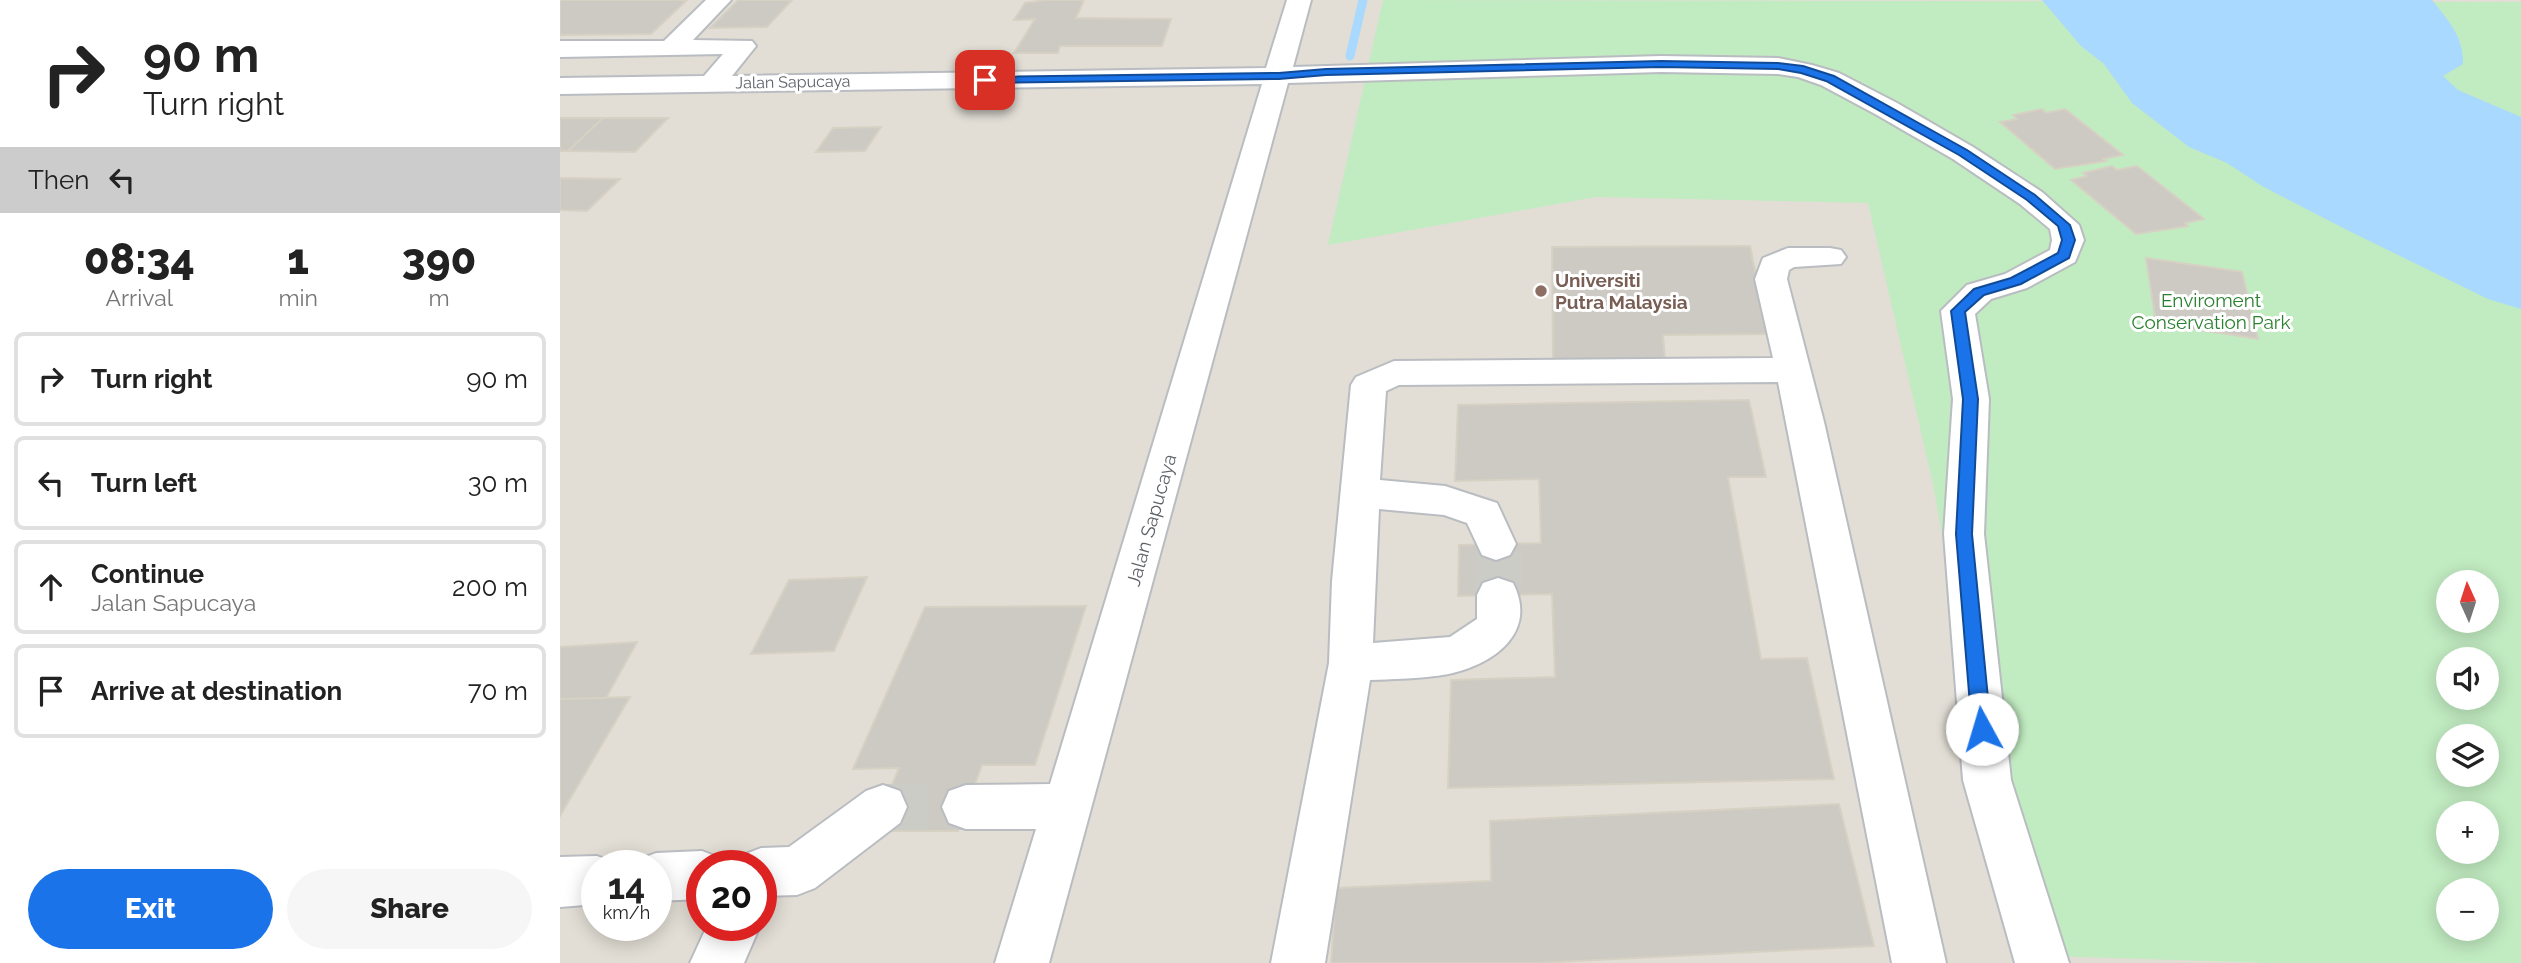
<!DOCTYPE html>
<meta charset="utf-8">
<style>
body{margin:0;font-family:Raleway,sans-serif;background:#f6f6f6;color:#222;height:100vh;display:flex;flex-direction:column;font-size:26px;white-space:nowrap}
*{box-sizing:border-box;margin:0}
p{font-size:23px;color:#767676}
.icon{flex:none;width:38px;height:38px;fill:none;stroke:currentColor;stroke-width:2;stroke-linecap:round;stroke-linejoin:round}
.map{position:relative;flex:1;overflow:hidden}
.details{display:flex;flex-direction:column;background:#fff;width:560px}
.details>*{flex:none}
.guide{background:#fff;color:#222;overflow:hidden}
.needle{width:46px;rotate:357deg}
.tools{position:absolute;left:1876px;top:570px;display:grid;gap:14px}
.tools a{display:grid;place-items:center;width:63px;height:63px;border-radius:50%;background:#fff;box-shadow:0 4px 18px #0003;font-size:35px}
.speed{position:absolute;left:21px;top:850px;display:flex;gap:14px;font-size:35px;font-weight:700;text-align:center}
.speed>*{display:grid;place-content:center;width:91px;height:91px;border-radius:50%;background:#fff;box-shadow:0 4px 18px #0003;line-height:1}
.speed small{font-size:18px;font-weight:400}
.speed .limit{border:10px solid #d22;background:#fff;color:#111}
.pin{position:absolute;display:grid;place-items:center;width:60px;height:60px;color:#fff;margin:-30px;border-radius:14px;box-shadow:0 4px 10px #0006}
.me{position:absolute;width:77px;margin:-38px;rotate:354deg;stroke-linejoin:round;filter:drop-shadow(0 0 5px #0008)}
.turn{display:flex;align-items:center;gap:24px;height:147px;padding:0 28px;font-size:32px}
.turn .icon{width:91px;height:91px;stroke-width:2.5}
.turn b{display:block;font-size:49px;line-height:60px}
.then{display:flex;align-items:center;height:66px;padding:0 28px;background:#0003;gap:14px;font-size:26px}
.eta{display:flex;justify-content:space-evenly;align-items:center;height:119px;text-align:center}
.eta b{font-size:42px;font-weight:800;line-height:49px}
.button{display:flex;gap:14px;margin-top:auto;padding:14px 28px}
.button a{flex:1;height:80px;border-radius:42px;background:#1a73e8;color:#fff;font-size:28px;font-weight:800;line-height:80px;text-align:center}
.button a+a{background:#f6f6f6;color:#222}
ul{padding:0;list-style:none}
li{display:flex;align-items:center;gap:21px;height:94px;margin:0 14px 10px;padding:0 14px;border:4px solid #e0e0e0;border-radius:10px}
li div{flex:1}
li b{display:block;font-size:26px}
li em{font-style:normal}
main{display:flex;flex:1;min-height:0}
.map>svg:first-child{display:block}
.education{fill:#e2ded5;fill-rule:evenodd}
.green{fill:#c1ebc1;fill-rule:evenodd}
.water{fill:#a9d9ff}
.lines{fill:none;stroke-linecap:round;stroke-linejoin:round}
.stream{stroke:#a9d9ff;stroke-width:9}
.building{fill:#cdcac3;stroke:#d7d1c4;stroke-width:2}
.minor-tunnel-far1{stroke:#ccccc6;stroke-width:36;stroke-dasharray:36 18;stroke-linecap:butt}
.minor-tunnel{stroke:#ccccc6;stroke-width:46;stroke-dasharray:46 24;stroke-linecap:butt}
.minor-casing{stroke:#b9bcc1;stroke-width:4}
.minor{fill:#fff;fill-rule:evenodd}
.route{fill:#1a73e8;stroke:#114b97;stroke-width:2}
.education-dot{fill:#8d6e63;stroke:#fff;stroke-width:2.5}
.labels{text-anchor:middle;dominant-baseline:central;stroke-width:6;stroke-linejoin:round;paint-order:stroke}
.far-street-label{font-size:16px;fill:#5e6268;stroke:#fff}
.education-label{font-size:19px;font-weight:bold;fill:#785e54;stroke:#fff;text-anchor:start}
.park-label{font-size:19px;fill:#2b8130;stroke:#fff}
.street-label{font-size:19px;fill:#5e6268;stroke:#fff}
</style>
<main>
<section class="details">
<div class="guide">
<div class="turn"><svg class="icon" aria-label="right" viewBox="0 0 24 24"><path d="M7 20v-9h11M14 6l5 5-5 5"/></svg><div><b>90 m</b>Turn right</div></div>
<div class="then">Then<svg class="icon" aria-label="left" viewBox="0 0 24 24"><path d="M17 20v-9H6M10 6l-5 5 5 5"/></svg></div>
</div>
<div class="eta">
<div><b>08:34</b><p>Arrival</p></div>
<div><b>1</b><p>min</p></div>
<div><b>390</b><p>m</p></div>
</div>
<ul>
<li><svg class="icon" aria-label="right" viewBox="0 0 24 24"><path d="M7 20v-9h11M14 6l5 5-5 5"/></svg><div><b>Turn right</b></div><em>90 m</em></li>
<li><svg class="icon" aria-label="left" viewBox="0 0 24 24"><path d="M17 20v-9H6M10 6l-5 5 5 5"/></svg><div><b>Turn left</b></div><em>30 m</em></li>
<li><svg class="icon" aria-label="ahead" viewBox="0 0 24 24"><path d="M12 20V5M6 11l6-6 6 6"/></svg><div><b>Continue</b><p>Jalan Sapucaya</p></div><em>200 m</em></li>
<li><svg class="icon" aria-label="arrive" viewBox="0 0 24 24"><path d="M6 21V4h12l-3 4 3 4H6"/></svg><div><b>Arrive at destination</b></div><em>70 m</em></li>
</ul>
<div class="button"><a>Exit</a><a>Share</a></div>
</section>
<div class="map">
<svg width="1961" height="963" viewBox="0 0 1961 963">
<rect width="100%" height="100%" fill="#f1efe6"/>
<path class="education" d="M0,0H1961V963H0ZM1888,583H1927V621H1888ZM1888,660H1927V698H1888ZM1888,737H1927V775H1888ZM1888,814H1927V852H1888ZM37,866H96V926H37ZM142,866H201V926H142ZM1888,891H1927V929H1888Z"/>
<path class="green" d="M823,0L1961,2V963H1713L1456,955L1373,484L1308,203L1036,197L768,245ZM1888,583H1927V621H1888ZM1888,660H1927V698H1888ZM1888,737H1927V775H1888ZM1888,814H1927V852H1888ZM1888,891H1927V929H1888Z"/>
<path class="water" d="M1482,0H1872C1888,20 1904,37 1903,64L1883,76L1898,90L1961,117V309L1928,299L1789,231L1702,186L1667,163L1629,147L1572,103L1544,64L1521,46Z"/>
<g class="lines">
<path class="stream" d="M790,56L803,0"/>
</g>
<path class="building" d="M0,0H127L91,34L0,35Z
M178,0H232L207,27L150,28Z
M485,0H524L516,18L611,19L602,46H500L498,53H454L475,19L454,20L465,3Z
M1482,109L1486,113L1505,109L1563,155L1543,159L1546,161L1495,169L1440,122L1457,119L1453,115Z
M0,118H43L8,151H0Z
M43,118H108L75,152L8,151Z
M321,127L305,151L256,152L273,128Z
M1552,166L1557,170L1577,166L1644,219L1625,223L1628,226L1576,234L1511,180L1527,176L1523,173Z
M0,178L60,179L27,211L0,210Z
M1190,246L1208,334L1103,335L1105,359H993L992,247Z
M1586,258L1682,272L1698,339L1596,323Z
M1189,400L1206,477H1168L1201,659L1247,658L1274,779L888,788L891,680L995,677L992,594L898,596L899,545L981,543L979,479L895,481L898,405Z
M307,577L274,651L191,654L229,580Z
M526,606L475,765H422L398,831H313L339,768L293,769L365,607Z
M77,642L46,698L0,699V647Z
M70,697L0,816V699Z
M1279,804L1314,946L976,963H771L776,888L931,881L930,821Z"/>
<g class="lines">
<path class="minor-tunnel-far1" d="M936,544L939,553"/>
<path class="minor-tunnel" d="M938,595L939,552
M323,807H406"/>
<g class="minor-casing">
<path id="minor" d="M146,0H171L133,40L192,41L196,46L172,76L706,68L727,0H751L733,67L1101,56L1218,58L1252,65L1279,73L1337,103L1413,147L1482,192L1519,225L1524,240L1515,262L1467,288L1431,299L1415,314L1429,399L1424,534L1451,780L1509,963H1455L1403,780L1384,534L1393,399L1381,311L1407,285L1445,274L1490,250L1492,240L1490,229L1460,204L1393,159L1317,115L1261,85L1238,77L1218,74L1101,72L728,83L489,963H435L476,829H406L389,823L382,807L389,791L406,785L490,784L702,84L0,94V78L144,76L163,54L0,57V41H104Z
M1228,248H1270L1281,250L1286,257L1281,264L1234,267L1229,270L1227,279L1264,422L1386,963H1332L1218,382L839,385L826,391L820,480L885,486L937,503L956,544L950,555L936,560L922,555L907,523L884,515L819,509L813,643L890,637L917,619V595L923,583L938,578L953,583C981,638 923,671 875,676C854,679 832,679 810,680L765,963H711L769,663L772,581L791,385L796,377L834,361L1213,358L1195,279L1203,258Z
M323,785L340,791L347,807L340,823L255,888L237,895L201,896V866H178L183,855L201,848L229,847L306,791Z
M142,851L160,858L164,866H142V899L96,901V866H75L78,860L96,853Z
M37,856L55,863L56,866H37V904L0,907V857Z
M147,926H200L184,963H130Z"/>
</g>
<use href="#minor" class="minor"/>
</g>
<path class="route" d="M1101,61L1218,63L1243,66L1274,76L1407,150L1475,195L1510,225L1515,240L1509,258L1461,284L1424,295L1405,312L1418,399L1412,534L1431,729L1428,735L1422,738L1415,735L1412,729L1396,534L1403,399L1391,311L1414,289L1451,278L1498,253L1502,240L1498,226L1467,200L1399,155L1266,81L1241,73L1218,69L1101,67L766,75L719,79L425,83L420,80L425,77L719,73L766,69Z"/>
<circle class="education-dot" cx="981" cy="291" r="7"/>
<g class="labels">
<g class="far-street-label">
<text transform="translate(233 82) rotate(-1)">Jalan Sapucaya</text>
</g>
<g class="education-label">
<text x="995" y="280">Universiti<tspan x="995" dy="22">Putra Malaysia</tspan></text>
</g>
<g class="park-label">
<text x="1651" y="300">Enviroment<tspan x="1651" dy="22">Conservation Park</tspan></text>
</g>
<g class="street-label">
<text transform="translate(591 520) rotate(-74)">Jalan Sapucaya</text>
</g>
</g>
</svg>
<div class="tools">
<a><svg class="needle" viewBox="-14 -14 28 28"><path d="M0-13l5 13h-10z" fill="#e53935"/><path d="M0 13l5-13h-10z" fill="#767676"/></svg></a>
<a><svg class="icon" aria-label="sound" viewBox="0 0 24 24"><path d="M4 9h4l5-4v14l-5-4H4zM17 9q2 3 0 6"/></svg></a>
<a><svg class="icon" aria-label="layers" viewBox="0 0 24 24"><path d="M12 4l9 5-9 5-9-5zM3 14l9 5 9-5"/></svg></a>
<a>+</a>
<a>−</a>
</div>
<div class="speed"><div>14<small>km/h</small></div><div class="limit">20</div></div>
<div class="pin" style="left:425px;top:80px;background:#d93025"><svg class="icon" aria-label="arrive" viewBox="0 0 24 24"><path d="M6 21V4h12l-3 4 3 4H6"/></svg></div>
<svg class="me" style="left:1422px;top:729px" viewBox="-20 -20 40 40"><circle r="19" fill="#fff"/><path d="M0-13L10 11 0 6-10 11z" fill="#1a73e8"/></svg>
</div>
</main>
